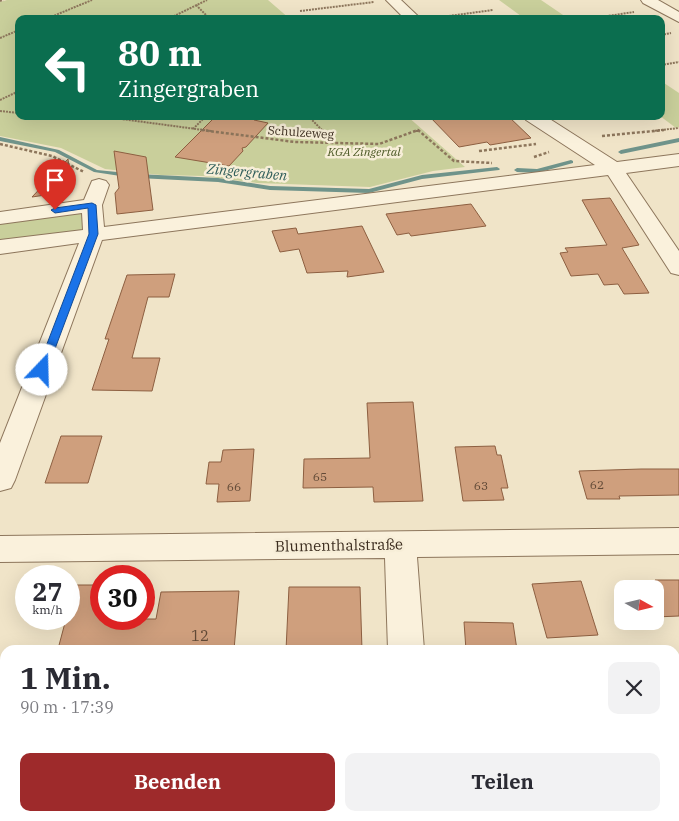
<!DOCTYPE html>
<html lang="de">
<meta charset="utf-8">
<style>
body{margin:0;font-family:"IBM Plex Serif",serif;background:#f2f2f3;color:#2b2b33;height:100vh;display:flex;flex-direction:column;font-size:19px;white-space:nowrap}
*{box-sizing:border-box;margin:0}
p{font-size:16px;color:#7c7c81}
.icon{flex:none;width:28px;height:28px;fill:none;stroke:currentColor;stroke-width:2;stroke-linecap:round;stroke-linejoin:round}
.map{position:relative;flex:1;overflow:hidden}
.details{position:absolute;left:0px;top:645px;width:680px;height:176px;display:flex;flex-direction:column;background:#fff;border-radius:15px 15px 0 0;box-shadow:0 5px 20px #0002}
.details>*{flex:none}
.top-card{position:absolute;left:15px;top:15px;width:650px;height:105px;border-radius:10px;box-shadow:0 5px 20px #0002;background:#0b6e4f;color:#fff;overflow:hidden}
.needle{width:32px;rotate:98deg}
.controls{position:absolute;left:614px;top:580px;display:grid;gap:10px}
.controls a{display:grid;place-items:center;width:50px;height:50px;border-radius:10px;background:#fff;box-shadow:0 5px 20px #0002;font-size:25px}
.speed{position:absolute;left:15px;top:565px;display:flex;gap:10px;font-size:25px;font-weight:700;text-align:center}
.speed>*{display:grid;place-content:center;width:65px;height:65px;border-radius:50%;background:#fff;box-shadow:0 5px 20px #0002;line-height:1}
.speed small{font-size:12px;font-weight:400}
.speed .limit{border:8px solid #d22;background:#fff;color:#111}
.pin{position:absolute;display:grid;place-items:center;width:42px;height:42px;color:#fff;margin:-51px -21px;border-radius:50% 50% 50% 0;rotate:-45deg;box-shadow:0 0 5px #0007}
.pin .icon{rotate:45deg}
.me{position:absolute;width:55px;margin:-28px;rotate:21deg;stroke-linejoin:round;filter:drop-shadow(0 0 4px #0008)}
.turn{display:flex;align-items:center;gap:18px;height:105px;padding:0 20px;font-size:22px}
.turn .icon{width:65px;height:65px;stroke-width:2.5}
.turn b{display:block;font-size:35px;line-height:42px}
.round{display:grid;place-items:center;flex:none;width:52px;height:52px;border-radius:10px;background:#f2f2f3}
.overview{display:flex;align-items:center;justify-content:space-between;height:85px;padding:0 20px}
h1{font-size:30px;font-weight:700;line-height:38px}
.primary-button{display:flex;gap:10px;margin-top:auto;padding:10px 20px}
.primary-button a{flex:1;height:58px;border-radius:10px;background:#9e2a2b;color:#fff;font-size:20px;font-weight:700;line-height:58px;text-align:center}
.primary-button a+a{background:#f2f2f3;color:#2b2b33}
.map>svg:first-child{display:block}
.green{fill:#c9cf9b}
.lines{fill:none;stroke-linecap:round;stroke-linejoin:round}
.stream{fill:#6f938a;fill-rule:evenodd}
.building{fill:#cf9f7d;stroke:#8d5f41}
.minor-casing{stroke:#8d765c;stroke-width:2}
.path-far1{stroke:#8d765c;stroke-width:2;stroke-dasharray:2 1;stroke-linecap:butt}
.path{stroke:#8d765c;stroke-width:2.5;stroke-dasharray:3 2;stroke-linecap:butt}
.minor{fill:#faf1dc;fill-rule:evenodd}
.route{fill:#1a73e8;stroke:#114b97}
.labels{text-anchor:middle;dominant-baseline:central;stroke-width:5;stroke-linejoin:round;paint-order:stroke}
.far-street-label{font-size:12px;fill:#3d2e20;stroke:#f7eed8}
.far-park-label{font-size:12px;font-style:italic;fill:#4d5a26;stroke:#f7eed8}
.number-label{font-size:12px;fill:#624a37}
.far-water-label{font-size:14px;font-style:italic;fill:#2f5d5a;stroke:#f7eed8}
.street-label{font-size:15px;fill:#3d2e20;stroke:#f7eed8}
.near-number-label{font-size:15px;fill:#624a37}
</style>
<div class="map">
<svg width="679" height="821" viewBox="0 0 679 821">
<rect width="100%" height="100%" fill="#f0e4c8"/>
<path class="green" d="M7,0H268L290,19H19V116H407L465,167L433,171L370,187L257,183L203,176L161,175L105,169L61,148L0,136V2Z
M499,0H541L569,19H525Z
M661,81L679,93V127L676,128L660,116Z
M77,212L84,213V229L82,230L0,242V222Z"/>
<g class="lines">
<path class="stream" d="M0,137L59,150L97,170L127,173L130,175L127,177L94,172L55,152L0,141Z
M679,138V142L621,154L618,152L621,150Z
M571,160L573,161V163L537,173L517,172L514,170L517,168L537,169Z
M497,167L500,169L499,170L422,179L369,193L270,190L218,182L138,178L135,176L138,174L218,178L270,186L369,189L422,175Z"/>
</g>
<path class="building" d="M216,116H258L254,120L268,123L246,147L242,148L243,151L229,166L175,157Z
M429,116H508L531,138L490,145L487,142L459,147Z
M114,151L146,157L153,210L117,214L115,193L119,188Z
M68,159L72,191L32,197Z
M610,198L639,245L622,248L649,293L624,294L618,284L604,285L598,274L571,276L560,253L568,252L565,248L607,245L582,200Z
M471,204L486,226L411,236L409,233L397,235L386,214Z
M362,226L384,272L347,277L348,271L307,273L299,249L280,252L272,231L296,228L298,234Z
M175,274L169,297H148L132,358H160L152,391L92,390L109,339H105L127,275Z
M413,402L423,501L374,502L373,487L303,488L304,459L370,458L367,403Z
M61,436H102L88,483H45Z
M495,446L497,455H501L508,488H501L504,500L463,501L455,447Z
M254,449L250,501L217,502L219,484H206L209,462H221L223,450Z
M641,469H679V495L619,496L620,499H587L579,471Z
M655,580H679V616L655,617Z
M581,581L598,635L547,638L532,584Z
M75,585H101V619H156L161,592L239,591L234,650H151L152,647L58,649L66,619H69V607Z
M289,587H360L362,650H286Z
M464,622L513,623L517,650H466Z"/>
<g class="lines">
<g class="minor-casing">
<path id="minor" d="M386,0H401L421,19H405Z
M641,0H658L679,12V22L643,3Z
M523,116H545L617,162L679,154V166L626,173L679,251V275L671,273L608,175L102,240L15,480L11,488L0,491V443L79,243L0,254V240L83,230L82,213L0,224V212L84,200L92,181L99,179L106,181L109,185L102,205L104,227L595,165L526,120Z
M679,528V554L417,557L424,650H388L385,558L0,562V536Z
M395,816H437V821H395Z"/>
</g>
<path class="path-far1" d="M0,1L3,0
M196,5L210,19
M300,11L374,2
M434,18L493,10
M46,19L92,0
M168,19L207,0
M588,19L634,12
M661,35L671,33
M0,38L19,30
M661,65L679,62
M0,100L19,91
M0,111L19,113
M99,116L211,131
M308,116L323,131
M193,129L206,116
M416,131H419
M652,131L679,128"/>
<path class="path" d="M201,130L295,142L379,144L418,130L454,161L492,163
M322,130L334,142
M602,136L664,130
M0,144L52,156L84,172
M479,151L536,144
M534,157L549,152"/>
<use href="#minor" class="minor"/>
</g>
<path class="route" d="M92,203L96,205L98,234L47,370L46,373H38L37,370L89,234L88,208L55,213L51,210L55,208Z"/>
<g class="labels">
<g class="far-street-label">
<text transform="translate(301 132) rotate(4)">Schulzeweg</text>
</g>
<g class="far-park-label">
<text x="364" y="151">KGA Zingertal</text>
</g>
<g class="number-label">
<text x="320" y="476">65</text>
<text x="597" y="484">62</text>
<text x="481" y="485">63</text>
<text x="234" y="486">66</text>
</g>
<g class="far-water-label">
<text transform="translate(247 172) rotate(5)">Zingergraben</text>
</g>
<g class="street-label">
<text transform="translate(339 545) rotate(-1)">Blumenthalstraße</text>
</g>
<g class="near-number-label">
<text x="200" y="635">12</text>
</g>
</g>
</svg>
<div class="controls">
<a><svg class="needle" viewBox="-14 -14 28 28"><path d="M0-13l5 13h-10z" fill="#e53935"/><path d="M0 13l5-13h-10z" fill="#7c7c81"/></svg></a>
</div>
<div class="speed"><div>27<small>km/h</small></div><div class="limit">30</div></div>
<div class="pin" style="left:55px;top:210px;background:#d93025"><svg class="icon" aria-label="arrive" viewBox="0 0 24 24"><path d="M6 21V4h12l-3 4 3 4H6"/></svg></div>
<svg class="me" style="left:42px;top:370px" viewBox="-20 -20 40 40"><circle r="19" fill="#fff"/><path d="M0-13L10 11 0 6-10 11z" fill="#1a73e8"/></svg>
<div class="top-card">
<div class="turn"><svg class="icon" aria-label="left" viewBox="0 0 24 24"><path d="M17 20v-9H6M10 6l-5 5 5 5"/></svg><div><b>80 m</b>Zingergraben</div></div>
</div>
<section class="details">
<div class="overview"><div><h1>1 Min.</h1><p>90 m · 17:39</p></div><a class="round"><svg class="icon" aria-label="close" viewBox="0 0 24 24"><path d="M6 6l12 12M18 6L6 18"/></svg></a></div>
<div class="primary-button"><a>Beenden</a><a>Teilen</a></div>
</section>
</div>
